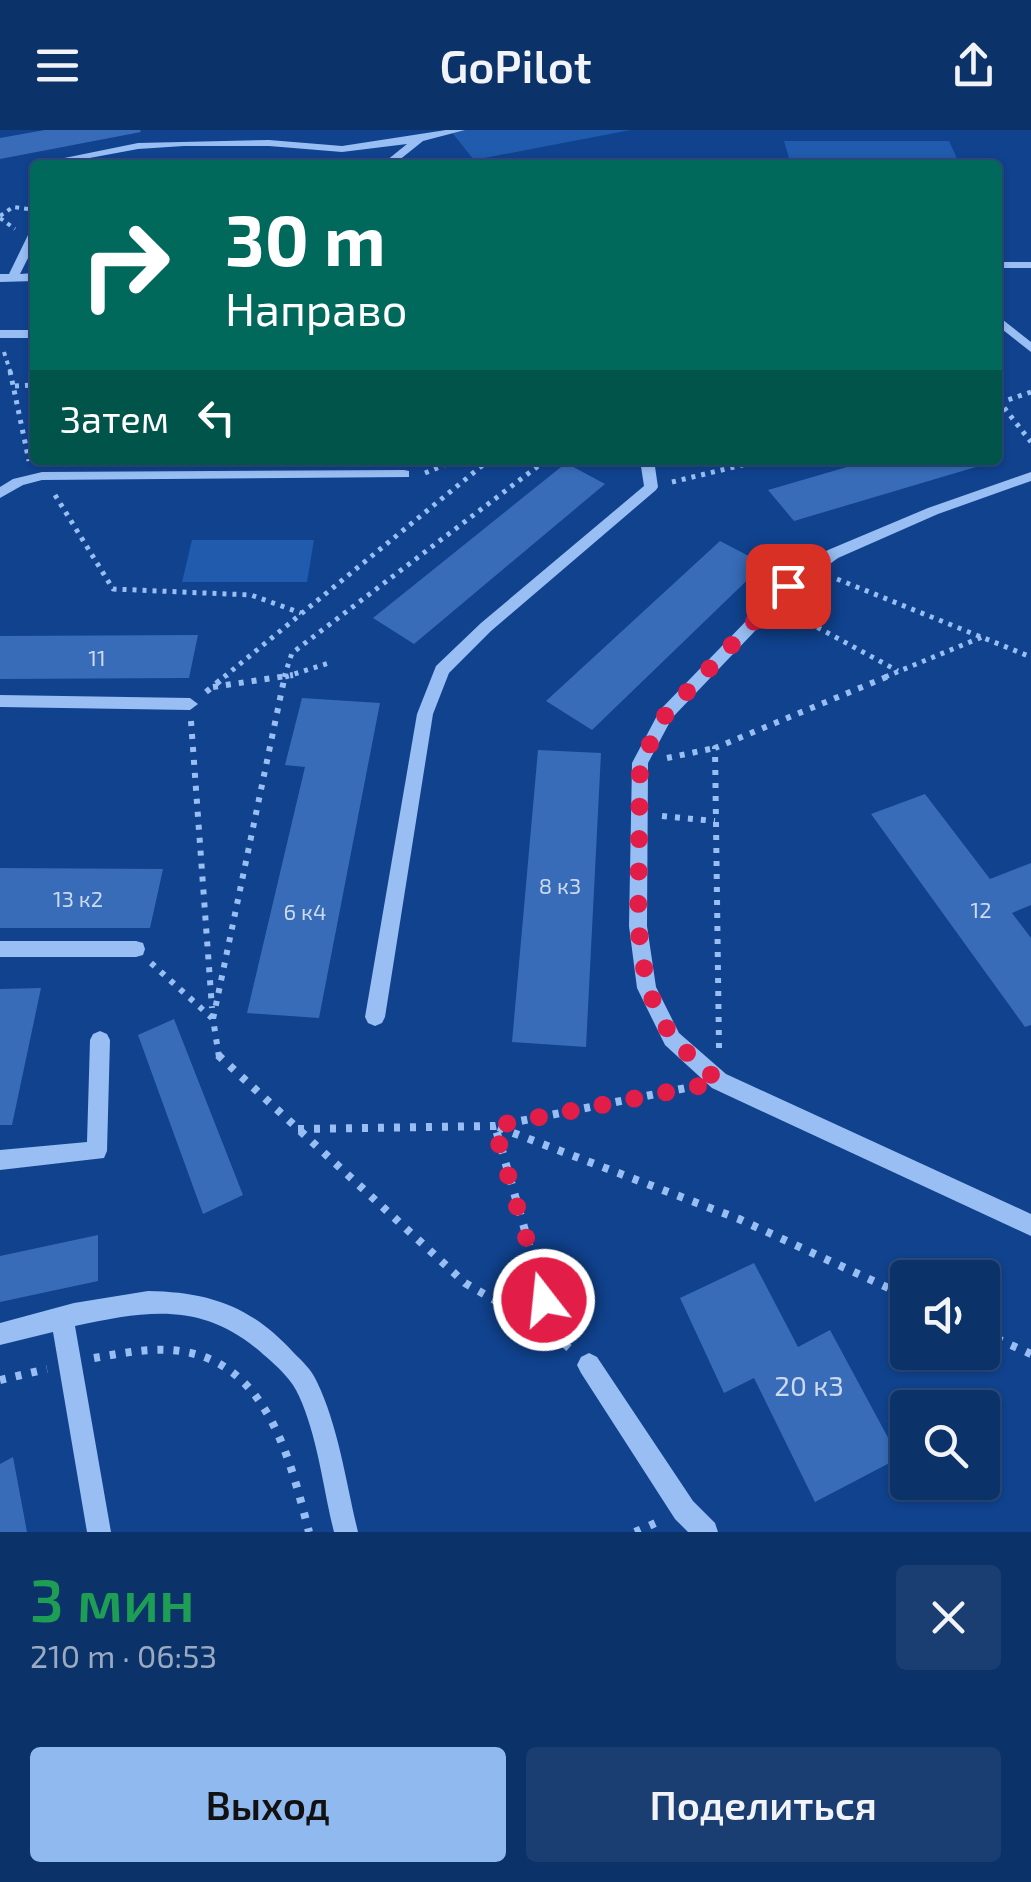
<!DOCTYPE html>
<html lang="ru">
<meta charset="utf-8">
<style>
body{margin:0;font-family:"Exo 2",sans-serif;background:#1a3e72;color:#f1f3f6;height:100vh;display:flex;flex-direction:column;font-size:38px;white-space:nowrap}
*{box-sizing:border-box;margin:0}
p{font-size:32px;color:#9aaac1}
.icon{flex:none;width:55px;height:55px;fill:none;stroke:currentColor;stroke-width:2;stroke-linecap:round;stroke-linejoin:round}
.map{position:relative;height:1402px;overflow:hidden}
.panel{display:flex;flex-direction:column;background:#0c326a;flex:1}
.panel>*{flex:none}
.banner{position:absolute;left:30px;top:30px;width:972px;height:305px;border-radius:10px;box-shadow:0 2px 8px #0004,0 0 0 2px #2c4d7e;background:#00695c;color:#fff;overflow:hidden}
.controls{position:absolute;left:890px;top:1130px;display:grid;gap:20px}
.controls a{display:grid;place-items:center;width:110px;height:110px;border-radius:10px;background:#0c326a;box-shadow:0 2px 8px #0004,0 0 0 2px #2c4d7e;font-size:50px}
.pin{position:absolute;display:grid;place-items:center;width:85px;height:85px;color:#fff;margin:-42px;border-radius:20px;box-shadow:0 5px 15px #0006}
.me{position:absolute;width:110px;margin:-55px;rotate:344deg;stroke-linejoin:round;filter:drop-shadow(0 0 8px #0008)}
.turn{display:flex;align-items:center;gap:35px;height:210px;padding:0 30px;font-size:45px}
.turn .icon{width:130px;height:130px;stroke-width:2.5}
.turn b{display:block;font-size:70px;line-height:85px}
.then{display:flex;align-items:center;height:95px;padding:0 30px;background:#0003;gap:20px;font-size:38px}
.round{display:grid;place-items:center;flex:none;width:105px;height:105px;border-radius:10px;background:#1a3e72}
.headline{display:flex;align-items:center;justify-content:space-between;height:170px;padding:0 30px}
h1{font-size:60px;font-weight:600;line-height:75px;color:#1e9e55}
.button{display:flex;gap:20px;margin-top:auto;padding:20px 30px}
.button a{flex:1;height:115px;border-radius:10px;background:#90b9f0;color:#111;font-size:40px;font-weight:600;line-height:115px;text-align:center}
.button a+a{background:#1a3e72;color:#f1f3f6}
header{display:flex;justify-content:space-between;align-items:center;height:130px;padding:0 30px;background:#0c326a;font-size:45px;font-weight:600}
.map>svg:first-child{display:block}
.green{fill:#215bad}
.building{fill:#386cb8}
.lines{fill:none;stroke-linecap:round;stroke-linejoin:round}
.path-far3{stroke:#98bef3;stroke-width:4;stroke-dasharray:4 5;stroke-linecap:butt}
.path-far2{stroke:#98bef3;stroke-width:5;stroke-dasharray:4 6;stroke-linecap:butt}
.path-far1{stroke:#98bef3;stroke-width:6;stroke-dasharray:5 8;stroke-linecap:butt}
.path{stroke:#98bef3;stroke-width:8;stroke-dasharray:6 10;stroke-linecap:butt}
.minor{fill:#98bef3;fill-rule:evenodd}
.route{stroke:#e11d48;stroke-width:18;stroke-dasharray:0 32.4}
.labels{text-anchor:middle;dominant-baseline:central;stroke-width:8;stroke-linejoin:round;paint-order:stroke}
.number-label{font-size:22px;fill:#cddaed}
.near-number-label{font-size:28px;fill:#cddaed}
</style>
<header><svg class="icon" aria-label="menu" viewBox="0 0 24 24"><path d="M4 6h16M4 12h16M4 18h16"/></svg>GoPilot<svg class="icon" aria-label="share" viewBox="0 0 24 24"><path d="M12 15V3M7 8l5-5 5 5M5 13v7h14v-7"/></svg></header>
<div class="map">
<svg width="1031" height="1402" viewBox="0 0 1031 1402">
<rect width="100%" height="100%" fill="#10428e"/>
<path class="green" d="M450,0H631L474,30Z
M949,11L960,35H791L784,11Z
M192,410H314L307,452H182Z"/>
<path class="building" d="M45,0H140L141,2L0,29V8Z
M871,330H995L996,331L794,391L768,360Z
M566,333L605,354L414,514L373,488Z
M720,411L764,434L592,600L546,571Z
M198,505L189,548L0,549V506Z
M302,568L380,573L319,888L247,883L305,637L285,635Z
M538,620L601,623L586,917L512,912Z
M925,664L990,749L1031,733V775L1012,783L1031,808V895L1025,897L871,684Z
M0,738L163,739L150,798H0Z
M41,858L12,995H0V859Z
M174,889L243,1065L203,1084L138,905Z
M98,1105V1151L0,1172V1126Z
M754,1133L798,1217L830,1200L899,1328L815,1372L754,1248L724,1263L680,1168Z
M13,1327L27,1402H0V1334Z"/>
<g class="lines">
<path class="path-far3" d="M0,86L13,77L35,80
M0,88L15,99
M4,222L11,244"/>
<path class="path-far2" d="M10,241L29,331
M15,256L35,255
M998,270L1031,312
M999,273L1031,262
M425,343L456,330
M672,352L763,330
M55,365L113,459L251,465L301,483
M837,449L1031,527
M791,483L898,541
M224,547L489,330
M284,547L292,523L546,330
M285,547L329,533
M885,547L982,507"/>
<path class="path-far1" d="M213,557L293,545
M206,562L227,545
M191,591L212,878
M667,628L715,618
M662,686L715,691
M151,833L212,888
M719,918L715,618L891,545
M219,927L213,889L285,545"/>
<path class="path" d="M218,925L465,1153L555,1205
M298,999L495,996L691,957
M982,1202L1031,1224
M569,1218L555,1205L495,996L739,1089L908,1167
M94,1228C124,1223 155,1216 186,1222C269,1237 291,1333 309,1402
M0,1250L47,1239
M635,1402L660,1391"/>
<path class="minor" d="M446,0H465L423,11L393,35H381L407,14L342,22L269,16H184L138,19L52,35H35V38L30,35L138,13L269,10L342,16Z
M35,100V114L20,144L35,143V151L0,152V144H9L29,103Z
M998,132H1031V138H998Z
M998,186L1031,212V222L998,196Z
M0,200H35V208H0Z
M640,330H654L658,357L656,360L491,501L449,543L433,584L385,887L382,893L375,896L368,893L365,887L417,584L436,536L481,493L644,356Z
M404,340L409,341V347L42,350L23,355L0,368V357L13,349L42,342Z
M1031,342V351L938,384L838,428L793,461L672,588L648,633L647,796L656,857L679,903L726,944L1031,1084V1106L712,958L665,915L637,858L629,796L632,633L660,580L783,453L828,420L928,378Z
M0,565L190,568L198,574L190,580L0,577Z
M0,811H136L143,813L145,819L143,825L136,827H0Z
M100,901L107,904L110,910L107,1021L104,1028L0,1040V1020L87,1012L90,910L93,904Z
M148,1161C209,1162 251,1176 293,1222C302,1231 312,1240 317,1252C339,1298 346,1353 358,1402H334C323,1358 318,1308 299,1266C293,1251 277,1236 264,1225C204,1171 149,1180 75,1196L111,1402H87L53,1202L0,1215V1193L74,1173Z
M589,1223L597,1227L693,1371L715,1393L718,1402H688L675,1389L581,1243L577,1235L581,1227Z"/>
</g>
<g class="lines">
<path class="route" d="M544,1170L494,996L719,952L672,909L647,858L638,796L640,633L666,584L788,456"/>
</g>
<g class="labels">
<g class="number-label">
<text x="97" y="527">11</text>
<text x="560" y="755">8 к3</text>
<text x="78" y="768">13 к2</text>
<text x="981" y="779">12</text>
<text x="305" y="781">6 к4</text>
</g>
<g class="near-number-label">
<text x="809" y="1255">20 к3</text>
</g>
</g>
</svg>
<div class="controls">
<a><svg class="icon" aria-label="sound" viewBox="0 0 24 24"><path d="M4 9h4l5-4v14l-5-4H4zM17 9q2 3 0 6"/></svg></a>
<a><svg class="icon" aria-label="search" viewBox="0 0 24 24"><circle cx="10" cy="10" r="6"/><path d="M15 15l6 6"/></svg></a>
</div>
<div class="pin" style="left:788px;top:456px;background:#d93025"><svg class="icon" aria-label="arrive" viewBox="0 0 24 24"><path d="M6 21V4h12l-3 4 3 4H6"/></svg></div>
<svg class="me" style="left:544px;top:1170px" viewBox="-20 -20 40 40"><circle r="17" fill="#e11d48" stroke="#fff" stroke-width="3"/><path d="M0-11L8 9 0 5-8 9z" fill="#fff"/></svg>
<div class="banner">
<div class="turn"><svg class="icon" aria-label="right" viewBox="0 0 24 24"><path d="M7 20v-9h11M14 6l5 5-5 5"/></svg><div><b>30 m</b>Направо</div></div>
<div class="then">Затем<svg class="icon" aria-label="left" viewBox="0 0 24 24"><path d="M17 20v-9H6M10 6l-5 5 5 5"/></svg></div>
</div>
</div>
<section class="panel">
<div class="headline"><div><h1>3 мин</h1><p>210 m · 06:53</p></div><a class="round"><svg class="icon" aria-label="close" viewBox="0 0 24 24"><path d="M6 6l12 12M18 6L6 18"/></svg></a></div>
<div class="button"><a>Выход</a><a>Поделиться</a></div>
</section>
